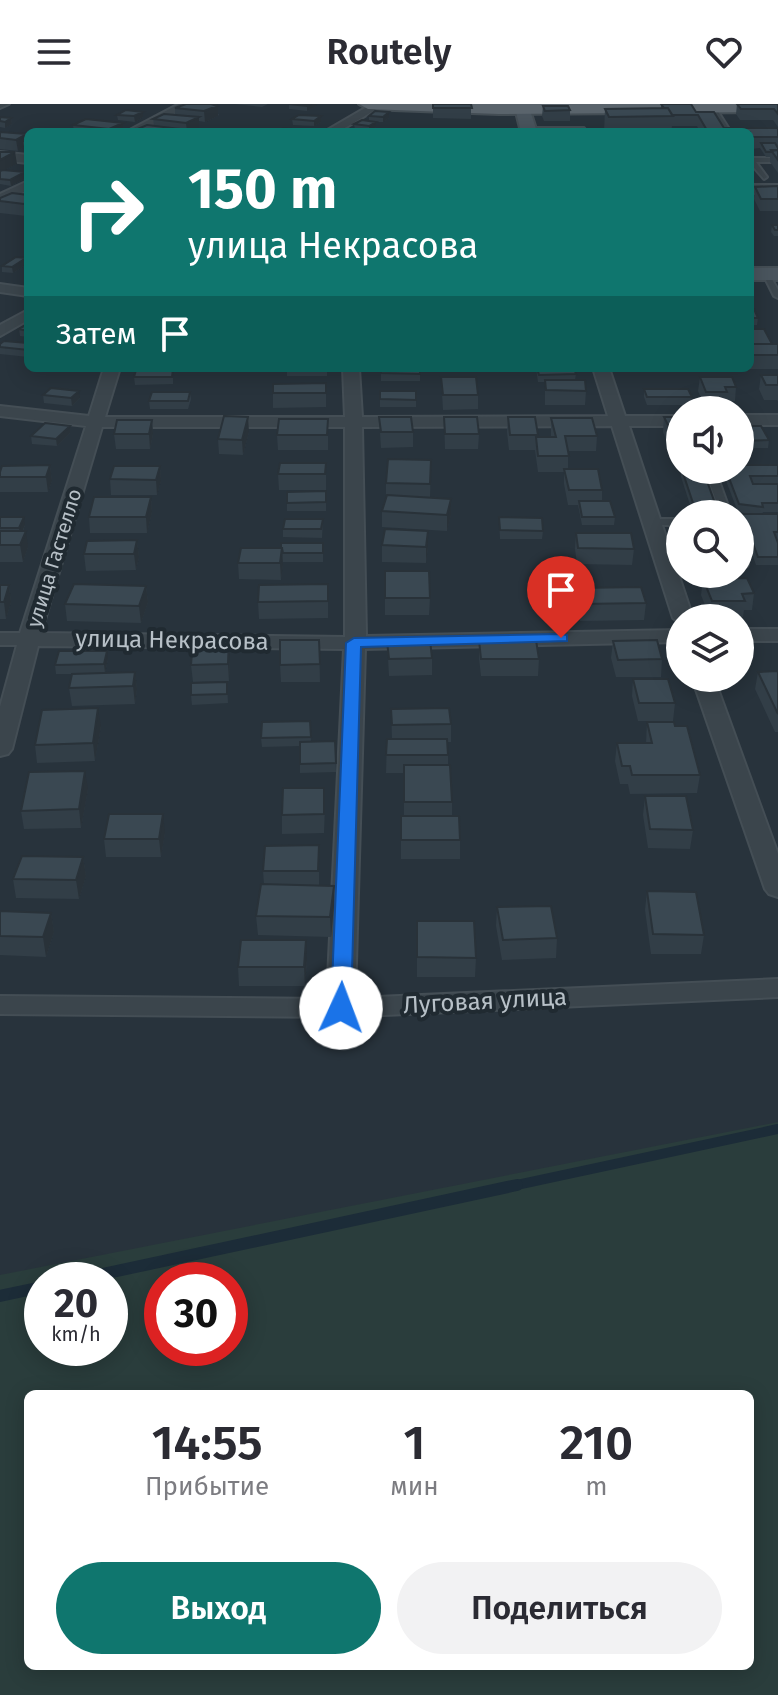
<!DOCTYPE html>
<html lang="ru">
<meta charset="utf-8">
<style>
body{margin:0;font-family:"Fira Sans",sans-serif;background:#f2f2f3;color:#2b2b33;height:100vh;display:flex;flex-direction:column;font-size:30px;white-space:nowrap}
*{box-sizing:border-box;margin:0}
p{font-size:26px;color:#7c7c81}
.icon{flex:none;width:44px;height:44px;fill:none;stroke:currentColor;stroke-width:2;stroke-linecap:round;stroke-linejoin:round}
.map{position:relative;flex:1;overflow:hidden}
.side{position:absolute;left:24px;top:1286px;width:730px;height:280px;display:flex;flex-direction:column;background:#fff;border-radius:12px;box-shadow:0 4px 20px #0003}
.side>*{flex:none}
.hud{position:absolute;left:24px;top:24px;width:730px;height:244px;border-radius:12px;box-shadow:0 4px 20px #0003;background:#0f766e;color:#fff;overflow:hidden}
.buttons{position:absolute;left:666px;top:292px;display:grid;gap:16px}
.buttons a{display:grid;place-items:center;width:88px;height:88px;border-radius:50%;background:#fff;box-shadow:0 4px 20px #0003;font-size:40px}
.speed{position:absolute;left:24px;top:1158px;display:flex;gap:16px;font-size:40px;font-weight:700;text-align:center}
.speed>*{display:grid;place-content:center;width:104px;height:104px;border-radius:50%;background:#fff;box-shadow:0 4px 20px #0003;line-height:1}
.speed small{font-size:20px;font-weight:400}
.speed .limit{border:12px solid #d22;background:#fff;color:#111}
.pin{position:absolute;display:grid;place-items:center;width:68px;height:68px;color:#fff;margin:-82px -34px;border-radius:50% 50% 50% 0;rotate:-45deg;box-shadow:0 0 8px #0007}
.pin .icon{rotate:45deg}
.me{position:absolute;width:88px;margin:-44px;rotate:2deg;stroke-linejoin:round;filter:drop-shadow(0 0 6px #0008)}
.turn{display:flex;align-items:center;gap:28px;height:168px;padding:0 32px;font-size:36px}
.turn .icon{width:104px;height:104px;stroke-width:2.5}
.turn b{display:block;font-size:56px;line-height:68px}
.then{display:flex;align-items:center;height:76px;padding:0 32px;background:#0003;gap:16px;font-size:30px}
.eta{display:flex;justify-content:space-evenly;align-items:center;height:136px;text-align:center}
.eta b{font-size:48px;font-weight:600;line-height:56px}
.cta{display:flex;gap:16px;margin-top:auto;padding:16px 32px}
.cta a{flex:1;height:92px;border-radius:48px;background:#0f766e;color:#fff;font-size:32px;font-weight:600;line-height:92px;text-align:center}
.cta a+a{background:#f2f2f3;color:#2b2b33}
header{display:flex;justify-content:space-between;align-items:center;height:104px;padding:0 32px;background:#fff;font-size:36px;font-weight:600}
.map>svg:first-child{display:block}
.green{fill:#2a3d3c;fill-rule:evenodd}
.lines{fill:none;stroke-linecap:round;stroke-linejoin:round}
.stream-far1{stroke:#1c2c38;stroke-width:10}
.stream{stroke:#1c2c38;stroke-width:12}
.lane-casing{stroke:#444e55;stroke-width:4}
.street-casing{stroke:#444e55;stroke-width:4}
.secondary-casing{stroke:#444e55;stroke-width:4}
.primary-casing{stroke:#444e55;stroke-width:4}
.lane{fill:#3b454c;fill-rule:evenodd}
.street{fill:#3b454c;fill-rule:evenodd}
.secondary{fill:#4a555e;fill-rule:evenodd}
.primary{fill:#5a646c;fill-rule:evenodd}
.wall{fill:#323e47}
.shaded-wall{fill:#293239}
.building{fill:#3a4852;stroke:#293239;stroke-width:2}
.route{fill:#1a73e8;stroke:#114b97;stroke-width:2}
.labels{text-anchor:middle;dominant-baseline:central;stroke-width:8;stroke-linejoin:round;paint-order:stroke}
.far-street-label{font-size:20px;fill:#b7c0c7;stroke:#202a31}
.street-label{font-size:24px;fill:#b7c0c7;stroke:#202a31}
</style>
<header><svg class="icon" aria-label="menu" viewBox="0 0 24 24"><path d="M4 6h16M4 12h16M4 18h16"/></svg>Routely<svg class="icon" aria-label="heart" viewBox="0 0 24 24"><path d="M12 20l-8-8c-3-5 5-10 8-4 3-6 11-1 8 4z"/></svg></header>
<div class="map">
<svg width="778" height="1591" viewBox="0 0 778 1591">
<rect width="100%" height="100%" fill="#28333c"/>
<path class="green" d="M778,1018V1591H0V1171ZM42,1176H110V1244H42ZM162,1176H230V1244H162ZM28,1290H750V1562H28Z"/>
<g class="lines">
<path class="stream-far1" d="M507,1083L778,1025"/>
<path class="stream" d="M75,1176L517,1081
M0,1192L42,1183"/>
<g class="lane-casing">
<path id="lane" d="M711,3H715L731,28H725Z
M584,24L586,27L526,26L529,24Z
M750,54H778V58H756L767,73L764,75L750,59Z
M762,168L769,170L778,186V194L774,192Z
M714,374L719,377L731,410H721L709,377Z
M680,415V421H651L646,418L651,415Z
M740,447L745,450L748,460L747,462H740Z"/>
</g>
<g class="street-casing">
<path id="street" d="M0,0H9L0,4Z
M179,0H192L141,28H126Z
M372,0L383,1L338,28H324Z
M0,48L28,51V59L0,56Z
M28,77V86L0,99V90Z
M750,81H778V89H750Z
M0,180L28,184V192L0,188Z
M28,206V216L0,232V221Z
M104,264H120L105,313H345L343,264H359L362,313L608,312L593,264H609L625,312H680V322H629L693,514H680V519L673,514L612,322L362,323L366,532L680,526V538L365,545L355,894L778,875V893L341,913L0,910V892L327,895L344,545L38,542L12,645L8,650L0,652V603L17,541H0V529H20L86,322L0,312V302L89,312ZM102,323H345V533L41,529Z
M740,311H778V321H740Z
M740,525H778V537H740Z
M692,574H714L778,750V793L769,790L765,785Z"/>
</g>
<g class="secondary-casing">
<path id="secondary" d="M514,0H528L537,28H521Z
M750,164H778V176H750Z"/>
</g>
<g class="primary-casing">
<path id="primary" d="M359,0H778V8L498,10L368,5Z"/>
</g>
<use href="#lane" class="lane"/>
<use href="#street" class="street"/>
<use href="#secondary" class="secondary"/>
<use href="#primary" class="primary"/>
</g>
<path class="wall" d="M186,0L219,10L218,12L205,18L199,17V24L190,28H133V27L154,21L153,15L175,11V4Z
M234,0H268L262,3Z
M289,0L317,2L307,7L289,5Z
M433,0H471V15L433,14Z
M661,0L696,8L724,24H778V69L770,58V53H766L760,44L750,45V28H700L697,22H672L671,28H604L605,5L661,4Z
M737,0H778V23L773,16H740L736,10Z
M543,2L570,6V17H544L542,12Z
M117,11L143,13L135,18L118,16Z
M321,12V18L314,22L293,21L292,15Z
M369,12L389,14L383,18H376V23L369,27L355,26L354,20L369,17Z
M0,13L11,14L12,20L5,24L0,23Z
M86,15L123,28H74L73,21Z
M0,28L27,30L28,50L24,49V43L18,47L0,45Z
M0,48L17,60L4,66L26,74L11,82L0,80Z
M778,82V107H760L754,95L755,83Z
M28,87V111L26,112L0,109V94L23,90Z
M772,121H778V132H774L771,128Z
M27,160L13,169L2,168V162Z
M750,205L758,214L757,221H750Z
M28,220V233L20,232L19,225Z
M750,225L772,240H778V265H745L744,264H750Z
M28,239V253L0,250V240Z
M287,264H327V272H287Z
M381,264H420V277H381Z
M536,264H574L576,270L575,276L586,287L585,301H545V278H538Z
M641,264H680V267H643Z
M173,265V280L135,281L134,273Z
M761,271H778V297L777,296H764L759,285Z
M441,273L478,291V305L443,306Z
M700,273L736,283L735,297H726V302L705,303L698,287Z
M326,279V303L273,304V280Z
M644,285L692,293L691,301H647L644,293Z
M380,287H416V303H380Z
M190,288L191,295L188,305H150L149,297Z
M43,291L80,294L72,302L44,299Z
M379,313L413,328V343L381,344Z
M444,313L479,330L478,345H445Z
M508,313H535L538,333H551V314L597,332L596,347H568V365L602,386V397L615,413L614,421H582L578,401H568L564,380V368H538L535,346H509L507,328Z
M664,313H680V337L667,338L663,328Z
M328,315V346H278L277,331Z
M152,316L153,330L150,345H116L114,330Z
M70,322V329L57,342L32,340L31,332Z
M740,322L769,336L768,344H740Z
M249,328L243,351L219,350L218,335Z
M431,356L430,394L451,411L447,427L382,423V407L386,394V379Z
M326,359V386H279L278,370Z
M50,361L52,377L48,388H0V368Z
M778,361V408H763L762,410H778V436H777L778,461H756L741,418L742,410H751L738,408L723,369L724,366H740Z
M160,362L161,377L157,391H111L110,375Z
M681,366L717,405V410H693L681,373Z
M326,387V407H287V388Z
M151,393L152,408L147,429H90L89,413Z
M0,413L25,421L23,427L28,443L23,458H0Z
M499,413L543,427L542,435H500Z
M323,415L322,434L283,433V425Z
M576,429L634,445L632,461L577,460L575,445Z
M137,436L139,453L136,466L86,467L84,450Z
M323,439V458H283L281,476L239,475L238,459L281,444Z
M382,441L428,443L426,459L382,458Z
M385,467L430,494L429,511H385Z
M703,475L754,489L752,506H744L743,513L710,514L701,491Z
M328,480V514L259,515L258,498Z
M0,481H9L11,498L6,515H0Z
M146,482L148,498L141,519L67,517L65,500Z
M577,484L646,499L644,516L580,517L576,500Z
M319,536L320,578H281L280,561Z
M479,536L539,555L538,572H481L479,554Z
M387,537L432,554V571L389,572Z
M613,537L662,555L661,573H616L611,554Z
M230,552L229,577L193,578L191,561Z
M108,555L105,569L135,568L137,585L135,600L72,602L69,584L79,570H56L55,561Z
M778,567V628H775L755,585L758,568Z
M633,575L675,599L673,617H638L632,592Z
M227,578L228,599L192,601L191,591Z
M391,605L451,620V638H448V661L452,698V712L460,736V755H401V712H404V669H386L387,635H392Z
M310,617L311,638L335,637L336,668L300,669V642L262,643L261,634Z
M647,618L700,671L697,689L630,690L628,680H620L615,657L617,639H646Z
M101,622L95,657L37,659L35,641Z
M88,685L81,724L24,725L21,707Z
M645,692L693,726L690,745L648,744L643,711Z
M325,702L324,729L282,730V711Z
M165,729L161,753H106L104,735Z
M83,753L86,772L79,795L16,794L13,775Z
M319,760V781L334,782V801L331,833L258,831L256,812L264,780L263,767Z
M647,787L704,831L701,850H651L645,806Z
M497,803L557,834L556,854L502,856L496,822Z
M0,807L51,809L54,828L46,853L0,851Z
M417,817L476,854L475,873H417Z
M307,856L305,882H239L238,863Z"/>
<path class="shaded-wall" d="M217,0H218V12L205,18L204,7Z
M311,0H316L317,2L307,7V2Z
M143,8V13L135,18L134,12Z
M389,8V14L383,18V13Z
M321,12V18L314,22V17Z
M199,13V24L190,28H187L186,19Z
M11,14L12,20L5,24V18Z
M376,18V23L369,27V22Z
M123,19V28H110L109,25Z
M27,30L28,39L23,38L24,43L18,47L16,36Z
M15,48L17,60L0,68V56Z
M25,68L26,74L11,82L10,76Z
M28,98V111L26,112L24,100Z
M26,154L27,160L13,169L12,163Z
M79,287L80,294L72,302L71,294Z
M248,313L249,328L243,351L242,336Z
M152,316L153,330L150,345L149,330Z
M70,322V329L57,342L56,335Z
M50,361L52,377L48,388L46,373Z
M160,362L161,377L157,391L156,376Z
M151,393L152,408L147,429L146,413Z
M451,395V411L447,427V411Z
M24,413L25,421L20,432L19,424Z
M26,427L28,443L23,458L20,441Z
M428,427V443L426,459V443Z
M137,436L139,453L136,466L134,450Z
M282,444L283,460L281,476L280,459Z
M9,481L11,498L6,515L4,498Z
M146,482L148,498L141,519L139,502Z
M229,534L230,552L229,577L228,560Z
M107,547L108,555L105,569L104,560Z
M135,568L137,585L135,600L133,582Z
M98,604L101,622L95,657L93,639Z
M85,667L88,685L81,724L79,705Z
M163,710L165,729L161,753L159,735Z
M83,753L86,772L79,795L76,776Z
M334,782V801L331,833L330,813Z
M51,809L54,828L46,853L43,833Z
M306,836L307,856L305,882L304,863Z"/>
<path class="building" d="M186,0H217L214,1L217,2L204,7L175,4Z
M289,0H311L307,2Z
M433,0H471L472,4H433Z
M661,0H691L696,8H714L724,24H778V33H750V28H708L698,11H672L668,4H664Z
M737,0H778V10L774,5H741Z
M543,2H568L570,6L545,7Z
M668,4L673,12L609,13L605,5Z
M126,6L143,8L134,12L117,11Z
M375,7L389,8L383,13L369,12Z
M164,10L199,13L186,19L153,15Z
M299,11L321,12L314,17L292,15Z
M0,13L11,14L5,18L0,17Z
M86,15L123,19L109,25L73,21Z
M362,16L376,18L369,22L354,20Z
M147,21L180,25L172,28L133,27Z
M283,24L299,26L296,28H276Z
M552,25H579L581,28H553Z
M0,28L27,30L16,36L0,34Z
M761,39H775L778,44V46L766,48Z
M771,46H778V56Z
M0,48H15L0,56Z
M3,66L25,68L10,76L0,75V67Z
M778,82V95H761L755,83Z
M12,89L28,91V98L24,100L0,97V94Z
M772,121H778V126H775Z
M16,153L26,154L12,163L2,162Z
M750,205H754L758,214H750Z
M28,220V227L19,225Z
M750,225H764L772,240H750Z
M4,237L28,239V246L0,243V240Z
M750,240H778V251H750Z
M287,264H327V265H287Z
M381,264H420V270L381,269Z
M537,264H574L576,270L539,271Z
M173,265L172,273H134L136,266Z
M761,271H778V281H766Z
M441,273H476L478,291H443Z
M700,273H732L736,283H725L727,288H706Z
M545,276H585L586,287L546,286Z
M326,279V289H273V280Z
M51,284L79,287L71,294L43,291Z
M644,285H688L692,293H647Z
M380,287H416V296L380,295Z
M152,288H190L188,297H149Z
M224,312L248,313L242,336L218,335Z
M379,313H411L413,328H381Z
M444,313H477L479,330H445Z
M508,313H535L538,331H510Z
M664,313H680V322L669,323Z
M551,314H592L597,332H565L569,352H538L536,333H556Z
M279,315H328L327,331H277Z
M117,316H152L149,330H114Z
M45,319L70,322L56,335L31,332Z
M740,322H761L769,336L741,337L740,334Z
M388,355L431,356L430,380L386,379Z
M280,359H326L325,370H278Z
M50,361L46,373H0V368L2,362Z
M740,361H778V372H750L753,380H778V399H762L763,403L739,400L726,366H740Z
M114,362H160L156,376L110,375Z
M564,365H598L602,386H569Z
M682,366H703L717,405H695Z
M326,387V398L287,399V388Z
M387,391L451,395L447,411L382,407Z
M94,393H151L146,413H89Z
M579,397H610L615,413H582Z
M742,410H778V428H774L778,439V453H758Z
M0,413H24L19,424H0Z
M499,413L542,414L543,427L500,426Z
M285,415H323L321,425H283Z
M385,425L428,427L426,443L382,441Z
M0,427H26L20,441H0Z
M576,429H631L634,445L578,444Z
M137,436L134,450H84L87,437Z
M281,439H323V449H283L282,444H281Z
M241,444H282L280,459H238Z
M385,467H429L430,494H385Z
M747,474L754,489L742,490L745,497H712L703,475Z
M74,480L146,482L139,502L65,500Z
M328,480V497L258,498L259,481Z
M0,481H9L4,498H0Z
M641,483L646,499L581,500L577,484Z
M229,534L228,560L191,561L193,535Z
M280,536H319L320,560L280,561Z
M430,536L432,554L389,555L387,537Z
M479,536H536L539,555H481Z
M657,536L662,555L618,556L613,537Z
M59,547H107L104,560L55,561Z
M778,567V610L758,568Z
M135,568L133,582L69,584L72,570Z
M633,575H668L675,599H639Z
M227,578V590L191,591V579Z
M98,604L93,639L35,641L42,606Z
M449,604L451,620L392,621L391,605Z
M310,617L311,633L261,634L262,618Z
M647,618H674L675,622H687L700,671H632L630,662H622L617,639H652Z
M387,635H447L448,651H386Z
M335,637L336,659L300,660V638Z
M404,661H450L452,698H404Z
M85,667L79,705L21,707L29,668Z
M283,684H324V710L282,711Z
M645,692H686L693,726L650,725Z
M109,710H163L159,735H104Z
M401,712H459L460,736H401Z
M319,741L318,767H263L265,742Z
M22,752L83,753L76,776L13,775Z
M261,780L334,782L330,813L256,812Z
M647,787L696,788L704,831L653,830Z
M551,802L557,834L503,836L497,803Z
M0,807L51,809L43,833L0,832Z
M417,817H474L476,854L417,853Z
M241,836H306L304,863H238Z"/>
<path class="route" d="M561,530L567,531V537L361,543L351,904L348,909H334L331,904L346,539L354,534Z"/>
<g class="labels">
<g class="far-street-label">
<text transform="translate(54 454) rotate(-73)">улица Гастелло</text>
</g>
<g class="street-label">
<text transform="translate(172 536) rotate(1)">улица Некрасова</text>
<text transform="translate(485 897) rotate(-3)">Луговая улица</text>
</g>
</g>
</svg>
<div class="buttons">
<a><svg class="icon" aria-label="sound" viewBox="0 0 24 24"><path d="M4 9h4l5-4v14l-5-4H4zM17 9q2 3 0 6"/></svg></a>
<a><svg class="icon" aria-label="search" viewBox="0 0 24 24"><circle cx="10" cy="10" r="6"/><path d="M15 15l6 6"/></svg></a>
<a><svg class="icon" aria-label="layers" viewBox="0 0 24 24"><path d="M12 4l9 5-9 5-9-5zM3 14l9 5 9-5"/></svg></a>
</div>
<div class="speed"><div>20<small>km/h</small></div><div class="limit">30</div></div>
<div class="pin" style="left:561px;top:534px;background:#d93025"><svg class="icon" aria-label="arrive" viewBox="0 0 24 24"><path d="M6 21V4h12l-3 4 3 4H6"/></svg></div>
<svg class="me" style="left:341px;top:904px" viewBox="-20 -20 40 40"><circle r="19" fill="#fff"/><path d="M0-13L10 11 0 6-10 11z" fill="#1a73e8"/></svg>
<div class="hud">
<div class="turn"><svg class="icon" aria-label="right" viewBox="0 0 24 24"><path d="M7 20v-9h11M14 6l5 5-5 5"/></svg><div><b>150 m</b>улица Некрасова</div></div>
<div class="then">Затем<svg class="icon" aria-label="arrive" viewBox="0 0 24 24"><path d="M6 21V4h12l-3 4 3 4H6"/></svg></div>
</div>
<section class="side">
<div class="eta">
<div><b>14:55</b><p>Прибытие</p></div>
<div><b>1</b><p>мин</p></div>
<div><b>210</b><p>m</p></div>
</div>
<div class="cta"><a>Выход</a><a>Поделиться</a></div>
</section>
</div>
